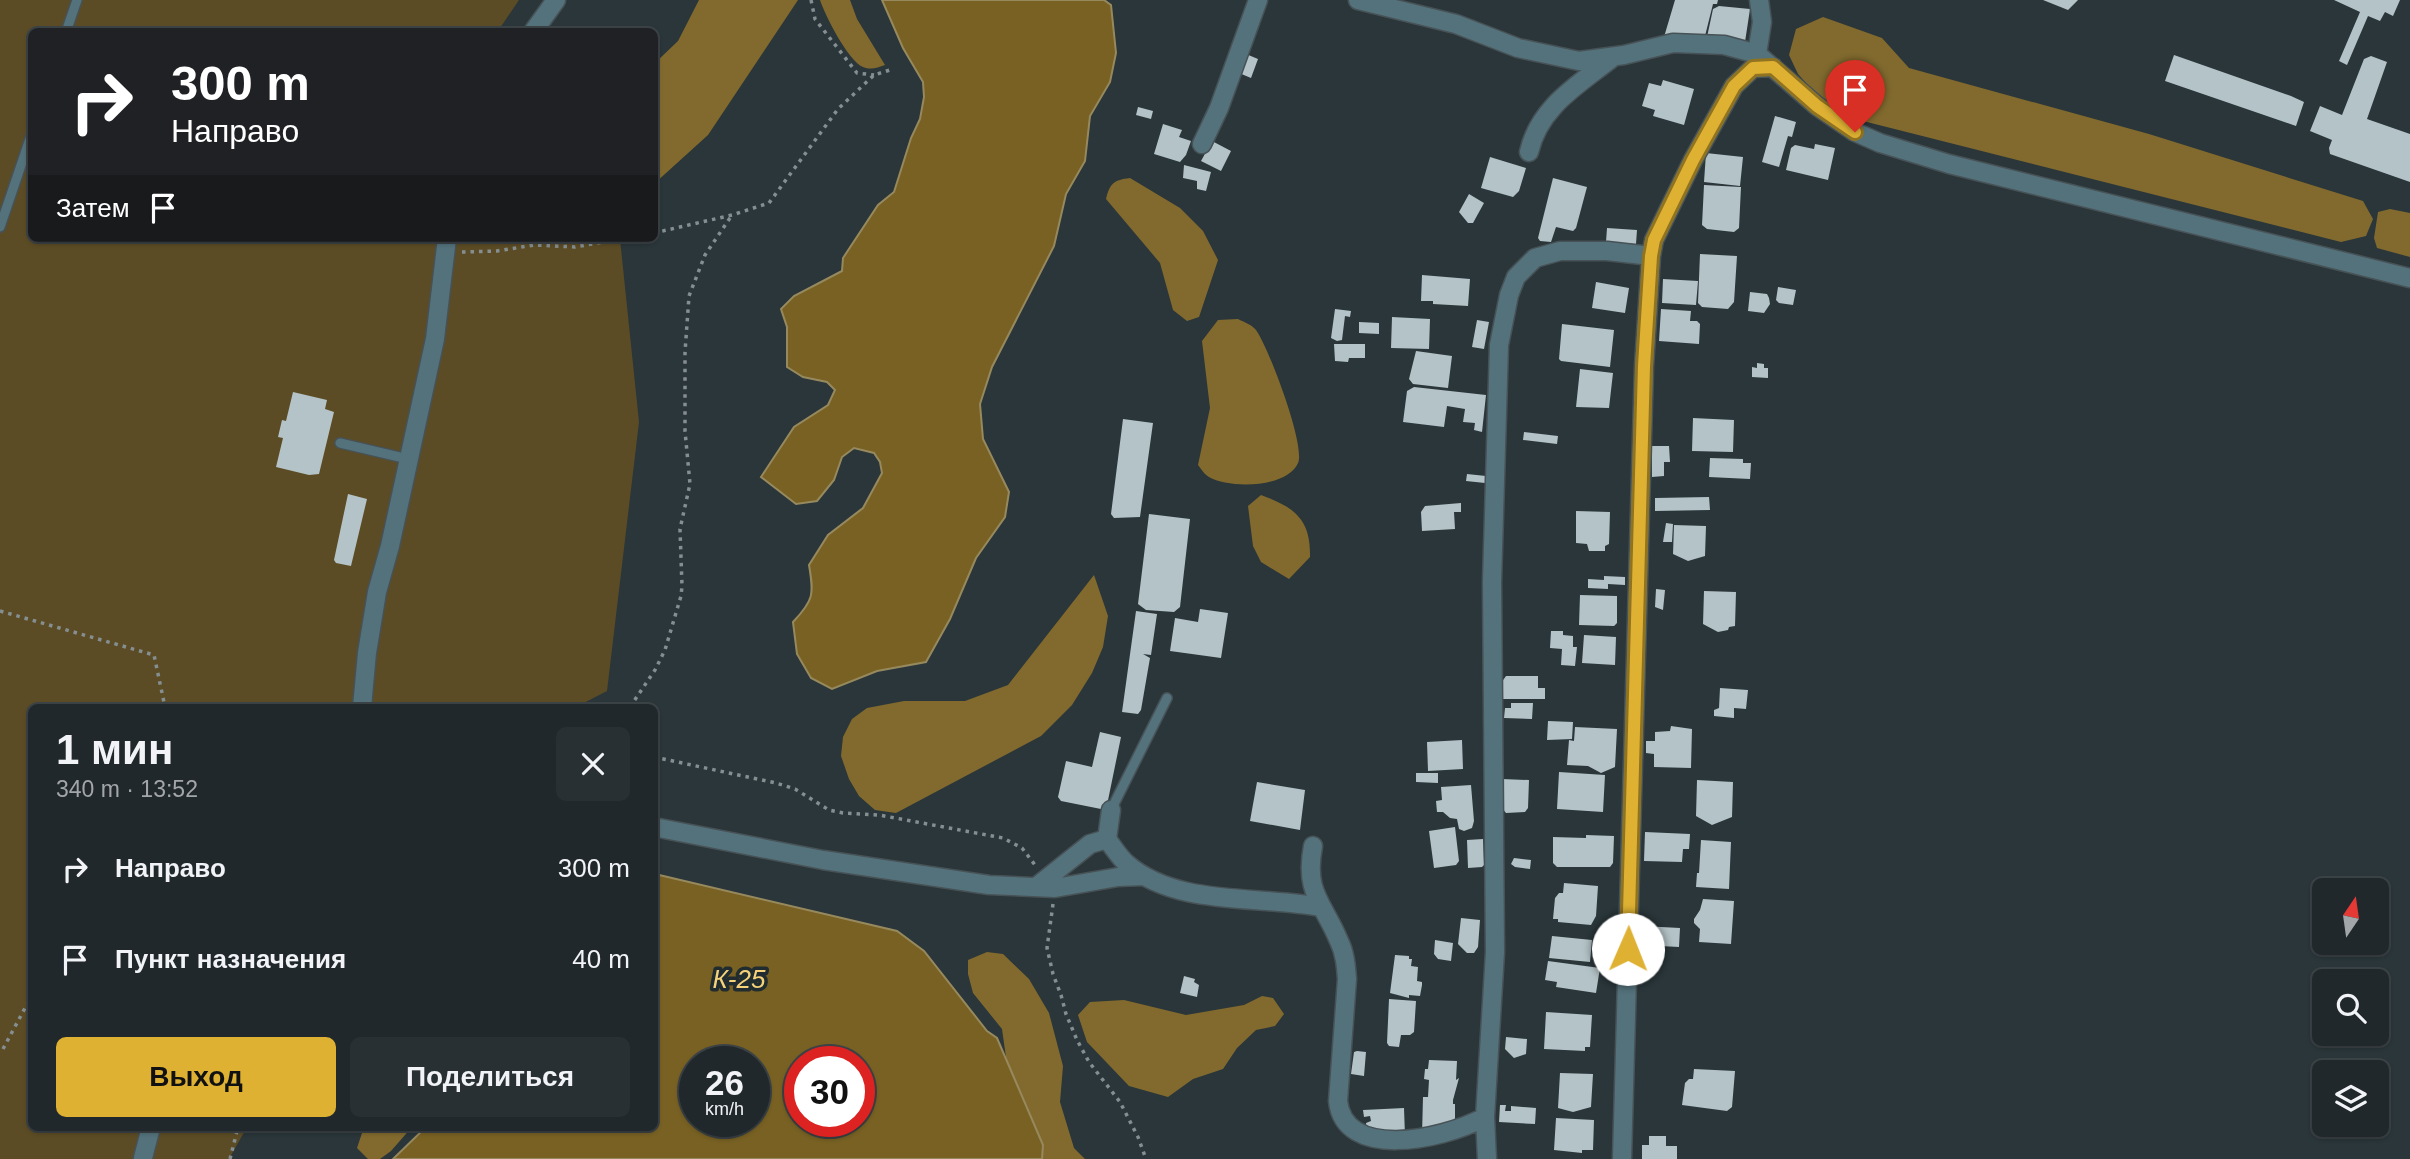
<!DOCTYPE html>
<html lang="ru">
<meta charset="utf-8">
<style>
body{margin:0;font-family:Helvetica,sans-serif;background:#283034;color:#f1f3f6;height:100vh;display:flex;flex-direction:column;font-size:26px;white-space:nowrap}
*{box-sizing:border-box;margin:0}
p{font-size:23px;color:#a2a6a9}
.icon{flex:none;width:38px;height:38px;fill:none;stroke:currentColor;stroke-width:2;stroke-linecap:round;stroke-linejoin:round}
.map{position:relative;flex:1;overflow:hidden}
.panel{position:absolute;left:28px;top:704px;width:630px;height:427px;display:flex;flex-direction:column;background:#20282c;border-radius:10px;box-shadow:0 2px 5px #0004,0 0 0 2px #3d4448}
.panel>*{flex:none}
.guide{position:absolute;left:28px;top:28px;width:630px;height:214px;border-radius:10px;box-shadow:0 2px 5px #0004,0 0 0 2px #3d4448;background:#202124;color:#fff;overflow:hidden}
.needle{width:46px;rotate:13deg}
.controls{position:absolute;left:2312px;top:878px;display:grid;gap:14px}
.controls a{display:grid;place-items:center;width:77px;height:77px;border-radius:10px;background:#20282c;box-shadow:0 2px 5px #0004,0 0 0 2px #3d4448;font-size:35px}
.speed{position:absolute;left:679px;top:1046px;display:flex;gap:14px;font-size:35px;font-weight:700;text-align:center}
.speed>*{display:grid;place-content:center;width:91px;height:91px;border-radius:50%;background:#20282c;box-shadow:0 2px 5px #0004,0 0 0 2px #3d4448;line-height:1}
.speed small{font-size:18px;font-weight:400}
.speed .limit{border:10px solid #d22;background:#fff;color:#111}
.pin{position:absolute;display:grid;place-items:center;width:60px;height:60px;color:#fff;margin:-72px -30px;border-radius:50% 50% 50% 0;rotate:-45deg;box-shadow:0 0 7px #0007}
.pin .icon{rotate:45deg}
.me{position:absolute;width:77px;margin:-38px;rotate:1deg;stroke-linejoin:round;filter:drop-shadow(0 0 5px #0008)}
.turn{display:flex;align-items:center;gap:24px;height:147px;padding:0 28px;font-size:32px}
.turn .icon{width:91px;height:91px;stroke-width:2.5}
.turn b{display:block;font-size:49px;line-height:60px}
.then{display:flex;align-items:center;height:66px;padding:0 28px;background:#0003;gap:14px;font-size:26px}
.round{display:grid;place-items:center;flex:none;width:74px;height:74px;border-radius:10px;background:#283034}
.summary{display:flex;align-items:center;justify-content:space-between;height:119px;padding:0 28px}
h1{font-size:42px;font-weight:800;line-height:52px}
.button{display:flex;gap:14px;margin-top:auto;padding:14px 28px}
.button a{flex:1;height:80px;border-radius:10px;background:#deb133;color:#111;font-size:28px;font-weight:800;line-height:80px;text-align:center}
.button a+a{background:#283034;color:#f1f3f6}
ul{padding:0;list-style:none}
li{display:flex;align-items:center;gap:21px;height:91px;padding:0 28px}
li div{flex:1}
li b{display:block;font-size:26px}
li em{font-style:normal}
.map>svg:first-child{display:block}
.green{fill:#5c4c25}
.forest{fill:#826a2e}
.water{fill:#786123;stroke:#97895e;stroke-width:2;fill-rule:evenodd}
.building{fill:#b4c3c7}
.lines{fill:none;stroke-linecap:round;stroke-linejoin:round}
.lane-casing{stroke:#475256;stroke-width:12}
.street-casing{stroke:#475256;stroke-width:21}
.path{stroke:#858f92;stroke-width:3.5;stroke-dasharray:3.5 5;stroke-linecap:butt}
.lane{stroke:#54727c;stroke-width:9}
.street{stroke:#54727c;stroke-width:18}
.route-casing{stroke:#907321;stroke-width:18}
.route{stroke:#deb133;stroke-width:12}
.labels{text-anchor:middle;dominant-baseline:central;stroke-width:7;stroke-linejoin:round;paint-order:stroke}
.water-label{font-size:26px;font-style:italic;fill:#f5d27a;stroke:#202c2f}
</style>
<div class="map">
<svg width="2410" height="1159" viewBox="0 0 2410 1159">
<rect width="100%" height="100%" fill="#2a363a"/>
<path class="green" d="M0,0H519L498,31L32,32V238H438L447,241L620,239L639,422L607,691L576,707H32V1127H247L229,1159H0Z"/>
<path class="forest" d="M699,0H798L708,135L655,183V63L678,41Z
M820,0H850L857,19L885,65C877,68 871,70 863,67C848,61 825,15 820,0Z
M1823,17L1882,38L1909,68L2149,134L2363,201L2373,219L2366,236L2341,242L1863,121L1823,102L1798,74L1789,55L1796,29Z
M1130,178L1180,208L1203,231L1218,260L1199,317L1187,321L1173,310L1160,263L1106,199C1110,183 1114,180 1130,178Z
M2390,209L2410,213V257L2377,248L2374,238L2378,212Z
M1238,319C1244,322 1252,325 1256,330C1268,346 1306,446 1298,463C1287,488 1230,489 1209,477C1205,475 1201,469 1198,465L1210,408L1202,341L1218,320Z
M1261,495C1294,507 1311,519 1310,557L1289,579L1261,562L1253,546L1248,506Z
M1094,575L1108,616L1103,647L1092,673L1072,705L1041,736L896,813L875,810L859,796L849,779L841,756L843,737L852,719L867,708L904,701H965L1008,685Z
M987,952L1003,954L1029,979L1049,1013L1063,1066L1060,1102L1074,1148L1085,1159H1042L1043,1145L1007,1064L1002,1029L973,993L968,974V960Z
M1262,996L1273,998L1284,1014L1275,1026L1256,1030L1237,1048L1223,1069L1193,1079L1168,1097L1129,1086L1087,1042L1078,1015L1090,1002L1124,1000L1186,1015L1244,1005Z
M364,1127H412L391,1151L380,1159H368L357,1148Z"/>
<path class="water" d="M882,0H1104L1111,5L1116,53L1110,82L1090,116L1085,161L1066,194L1054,246L992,367L980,404L983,439L1009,492L1005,517L976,558L950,619L926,662L877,671L832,689L811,678L797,654L793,622C814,600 814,594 809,565L828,535L863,508L882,473L880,462L874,453L854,448L842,457L834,480L817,501L796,504L761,477L794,427L828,405L835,390L827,382L803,377L787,367V327L781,309L794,296L842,271L843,258L878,205L894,192L911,138L920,119L924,97L923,82L903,48Z
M655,874L897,931L924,951L987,1031L997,1038L1043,1145L1042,1159H393L426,1127H654ZM695,1062H754V1122H695ZM800,1062H859V1122H800Z"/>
<path class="building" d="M1675,0H1718L1717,4H1713L1705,36L1664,37Z
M2043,0H2078L2068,10Z
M2334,0H2400L2393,16L2385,12L2380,21L2368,16L2347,65L2339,61L2360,12Z
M1719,6L1750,9L1745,42L1707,37L1713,9Z
M1246,54L1258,59L1251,78L1239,73Z
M2174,55L2291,96L2304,102L2296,126L2165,81Z
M2371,56L2387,62L2367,119L2410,134V182L2330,154L2329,148L2332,140L2310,131L2320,106L2342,115L2364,59Z
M1663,80L1694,89L1684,125L1653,116L1655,110L1642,106L1649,83L1661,86Z
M1138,107L1153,111L1151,119L1136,115Z
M1775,116L1796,122L1792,137L1788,136L1779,167L1762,162Z
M1163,124L1182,130L1179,137L1191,141L1186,155L1180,162L1154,154Z
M1212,141L1231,151L1221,171L1201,161Z
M1815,144L1835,148L1828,180L1786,170L1791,148L1795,145L1814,149Z
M1706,153L1743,157L1740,186L1704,182Z
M1490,157L1526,168L1519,191L1513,197L1481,188Z
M1184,165L1211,172L1206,191L1197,189V181L1183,178Z
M1553,178L1587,187L1576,228L1573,231L1556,227L1551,242L1540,241L1538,238Z
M1704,185L1741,187L1739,228L1734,232L1707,229L1702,225Z
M1469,194L1484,203L1473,223H1468L1459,212Z
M1607,228L1637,230L1636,244L1606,242Z
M1700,254L1737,256L1734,302L1728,309L1702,307L1698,303Z
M1422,275L1470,279L1468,306L1433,304V301H1421Z
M1663,279L1698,281L1696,305L1662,303Z
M1596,282L1629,288L1625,313L1592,308Z
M1778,287L1796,290L1793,305L1779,303L1776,300Z
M1750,292L1767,294L1769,298L1770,304L1764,313L1748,311Z
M1335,309L1351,311L1350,317L1345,316L1342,340L1337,341L1331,338Z
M1661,309L1691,311L1690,321H1697L1700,324L1699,344L1659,341Z
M1392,317L1430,319L1429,349L1391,348Z
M1477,320L1489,322L1484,349L1472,347Z
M1359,322L1379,323V334L1359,333Z
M1562,324L1614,330L1610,367L1561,361L1559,359Z
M1334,344H1365V358H1349L1348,362L1335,361Z
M1416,351L1452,356L1448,388L1413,384L1409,379Z
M1757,363L1764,364V368H1768V378L1752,377V367L1757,368Z
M1580,369L1613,373L1609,408L1576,407Z
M1414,387L1486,395L1482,432L1474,430L1475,423L1463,422L1465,409L1447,406L1444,427L1403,422L1407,391Z
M293,392L327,400L325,409L334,412L319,474L309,475L276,467L283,438L278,437L282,420L286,421Z
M1693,418L1734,420L1733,452L1692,451Z
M1123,419L1153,423L1140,517L1114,518L1111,514Z
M1524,432L1558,436L1557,444L1523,440Z
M1652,446H1669L1670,462H1664V476L1652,477Z
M1710,458L1743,459V463H1751L1750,479L1709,477Z
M1467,474L1486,476L1485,483L1466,481Z
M348,494L367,499L351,566L336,563L334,560Z
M1709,497L1710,510L1655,511V498Z
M1461,503V512H1454L1455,529L1422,531L1421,512L1425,506Z
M1576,511L1610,512L1609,544L1605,546V551H1589L1587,544L1576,543Z
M1149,514L1190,519L1180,607L1174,612L1146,610L1138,604Z
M1666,523L1673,524L1672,542H1663Z
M1674,525L1706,526L1705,556L1688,561L1673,554Z
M1604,576L1625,577V585L1608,584V589L1588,588V579L1604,580Z
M1656,589L1665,590L1663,610L1655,607Z
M1704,591L1736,592L1735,626L1729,627L1728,630L1718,632L1703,624Z
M1580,595L1617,596V623L1614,626L1579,625Z
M1200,609L1228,613L1221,658L1170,651L1175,618L1198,622Z
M1136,611L1157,614L1151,655L1143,654L1150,658L1141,710L1138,714L1122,712Z
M1551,631H1563V635L1573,636V647H1577L1575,666L1561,665L1562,649L1550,648Z
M1584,635L1616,637L1615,665L1582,663Z
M1506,676H1538V688H1545V699H1503L1501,697V683Z
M1720,688L1748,690L1746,709L1734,708V718L1714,716V710L1719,708Z
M1511,703H1533L1532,719L1504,718L1505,708H1511Z
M1548,721L1573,722L1572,739L1547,740Z
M1671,726L1692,729L1691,768L1654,767V754L1646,753V741H1655V732L1670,731Z
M1575,727L1617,729L1615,767L1601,773L1588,766L1567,765L1569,740L1574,741Z
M1100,732L1121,737L1106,810L1061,801L1058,797L1066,761L1092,767Z
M1462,740L1463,769L1428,771L1427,742Z
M1559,772L1605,775L1603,812L1557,809Z
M1416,773H1438V783L1416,782Z
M1502,779L1529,780L1528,808L1525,812L1506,813L1501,807Z
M1697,780L1733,782L1732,817L1712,825L1696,816Z
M1257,782L1305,790L1300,830L1250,821Z
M1471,785L1474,821L1472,828L1464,831L1459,829L1457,819L1450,818L1443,812H1437L1436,801L1442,800L1441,787Z
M1455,827L1459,861L1456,865L1434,868L1429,831Z
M1645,832L1690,834L1689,849H1683L1682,862L1644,861Z
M1586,835L1614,836L1613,863L1610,867H1557L1553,863V837L1586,838Z
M1483,839L1484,865L1482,867L1468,868L1467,840Z
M1701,840L1731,842L1729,889L1696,887L1697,873H1699Z
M1514,858L1531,860L1530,869L1515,867L1511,864Z
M1564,883L1598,886L1596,916L1591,925L1558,922V919H1553L1555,898L1559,893H1563Z
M1703,899L1734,901L1731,944L1699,942L1700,929L1694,923V919L1700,910Z
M1461,918L1480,920L1478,947L1474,953H1467L1458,944Z
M1642,926L1680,928L1679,947L1641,945Z
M1552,936L1592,940L1590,962L1549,958Z
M1435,940L1453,943L1451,961L1438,959L1434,954Z
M1395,955L1409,956V959H1412L1411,966L1418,967L1417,981L1422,982V985L1420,996L1409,995V998L1390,993Z
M1548,961L1600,968L1596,993L1556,987L1557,982L1545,980Z
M1184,976L1195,979L1194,982L1199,985L1197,997L1180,993Z
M1389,999L1416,1001L1414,1032L1410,1035H1401L1399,1047L1389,1046L1387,1043Z
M1546,1012L1592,1015L1590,1047H1585V1051L1544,1049Z
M1506,1037L1527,1039L1526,1054L1514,1058L1505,1049Z
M1357,1051L1366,1052L1364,1076L1351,1074L1354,1052Z
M1429,1060L1457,1061L1456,1080L1459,1078L1453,1100V1104H1455V1126L1422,1135L1423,1097H1428L1429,1080L1424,1079L1425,1069H1428Z
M1694,1069L1735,1071L1732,1107L1727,1111L1682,1105L1685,1083L1689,1079H1693Z
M1560,1073L1593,1074L1591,1107L1573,1112L1558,1108Z
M1500,1105H1506L1505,1111H1511V1106L1536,1108L1535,1124L1499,1122Z
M1404,1108L1405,1136L1367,1138L1366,1123L1371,1121L1370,1116L1364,1117L1363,1110Z
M1556,1118L1594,1120L1593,1150H1582V1153L1554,1150Z
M1649,1136H1666V1146H1677V1159H1642V1145H1649Z"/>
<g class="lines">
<g class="lane-casing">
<path id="lane" d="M66,32L77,0
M0,227L32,133
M340,443L408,459
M1111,810L1167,698"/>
</g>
<g class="street-casing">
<path id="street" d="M1358,0L1456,24L1518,48L1579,61L1624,55L1673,43L1724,45L1757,54L1817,106L1855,132L1880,143L1949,164L2410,278
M533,32L556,0
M1757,54L1762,22L1759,0
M1202,144L1219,108L1258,0
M1529,152C1539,107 1578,85 1612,58
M362,707L367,653L377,592L390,546L435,339L447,238
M1111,810L1107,839C1113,847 1119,857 1127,864C1177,907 1259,895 1320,907
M654,827L823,860L989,885L1055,888L1118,877L1144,876
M1313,846C1304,893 1323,902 1339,941C1345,953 1346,966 1347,979L1338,1101C1344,1159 1438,1142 1485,1117
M1036,887L1090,844L1107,839
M143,1158L151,1127
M1487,1159L1485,1117L1495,952L1492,582L1499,345L1509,295L1516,277L1535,258L1560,251H1607L1651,256
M1622,1159L1644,366L1651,256L1654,240L1693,160L1734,86L1753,68L1773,67"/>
</g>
<path class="path" d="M811,0L815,19L857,73L874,75
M654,233L732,215L769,203L838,109L874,75L890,70
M462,252L497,251L534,245L575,247L626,238
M0,611L154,655L165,707
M630,707L655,670L665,650L681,596L682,586L680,529L690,484L685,431V352L689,296L705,255L732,215
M654,757L776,783L795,789L829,810L843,813L879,815L1003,838L1022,848L1035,865
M1053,904L1047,948L1053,974L1061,995L1066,1014L1077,1040L1089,1062L1120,1102L1138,1137L1146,1159
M3,1049L32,995
M230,1159L238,1127"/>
<use href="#lane" class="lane"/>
<use href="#street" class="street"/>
</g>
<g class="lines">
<g class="route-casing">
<path id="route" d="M1628,949L1644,366L1651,256L1654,240L1693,160L1734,86L1753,68L1773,67L1817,106L1855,132"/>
</g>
<use href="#route" class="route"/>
</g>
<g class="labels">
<g class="water-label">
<text x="739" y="979">К-25</text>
</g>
</g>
</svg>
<div class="controls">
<a><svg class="needle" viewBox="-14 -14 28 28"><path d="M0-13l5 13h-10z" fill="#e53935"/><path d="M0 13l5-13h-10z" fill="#a2a6a9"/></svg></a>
<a><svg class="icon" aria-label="search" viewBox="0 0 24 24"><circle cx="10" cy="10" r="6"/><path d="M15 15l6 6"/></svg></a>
<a><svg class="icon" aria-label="layers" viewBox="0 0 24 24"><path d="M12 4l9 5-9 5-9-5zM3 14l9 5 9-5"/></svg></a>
</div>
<div class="speed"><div>26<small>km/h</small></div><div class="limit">30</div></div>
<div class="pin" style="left:1855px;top:132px;background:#d93025"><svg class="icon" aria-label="arrive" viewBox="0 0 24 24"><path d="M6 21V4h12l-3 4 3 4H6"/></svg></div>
<svg class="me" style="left:1628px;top:949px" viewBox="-20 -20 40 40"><circle r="19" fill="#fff"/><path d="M0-13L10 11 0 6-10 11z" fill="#deb133"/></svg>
<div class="guide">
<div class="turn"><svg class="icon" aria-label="right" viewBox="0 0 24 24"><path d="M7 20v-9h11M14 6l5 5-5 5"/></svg><div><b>300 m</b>Направо</div></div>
<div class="then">Затем<svg class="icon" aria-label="arrive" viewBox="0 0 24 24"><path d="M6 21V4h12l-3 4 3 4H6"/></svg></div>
</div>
<section class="panel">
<div class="summary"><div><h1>1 мин</h1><p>340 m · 13:52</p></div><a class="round"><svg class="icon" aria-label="close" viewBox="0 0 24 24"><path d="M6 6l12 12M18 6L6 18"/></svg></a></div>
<ul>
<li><svg class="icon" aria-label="right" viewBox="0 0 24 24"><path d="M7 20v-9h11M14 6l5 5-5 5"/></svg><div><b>Направо</b></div><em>300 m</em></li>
<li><svg class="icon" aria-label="arrive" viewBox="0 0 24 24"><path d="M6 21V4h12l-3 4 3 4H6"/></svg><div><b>Пункт назначения</b></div><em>40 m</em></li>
</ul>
<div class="button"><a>Выход</a><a>Поделиться</a></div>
</section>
</div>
